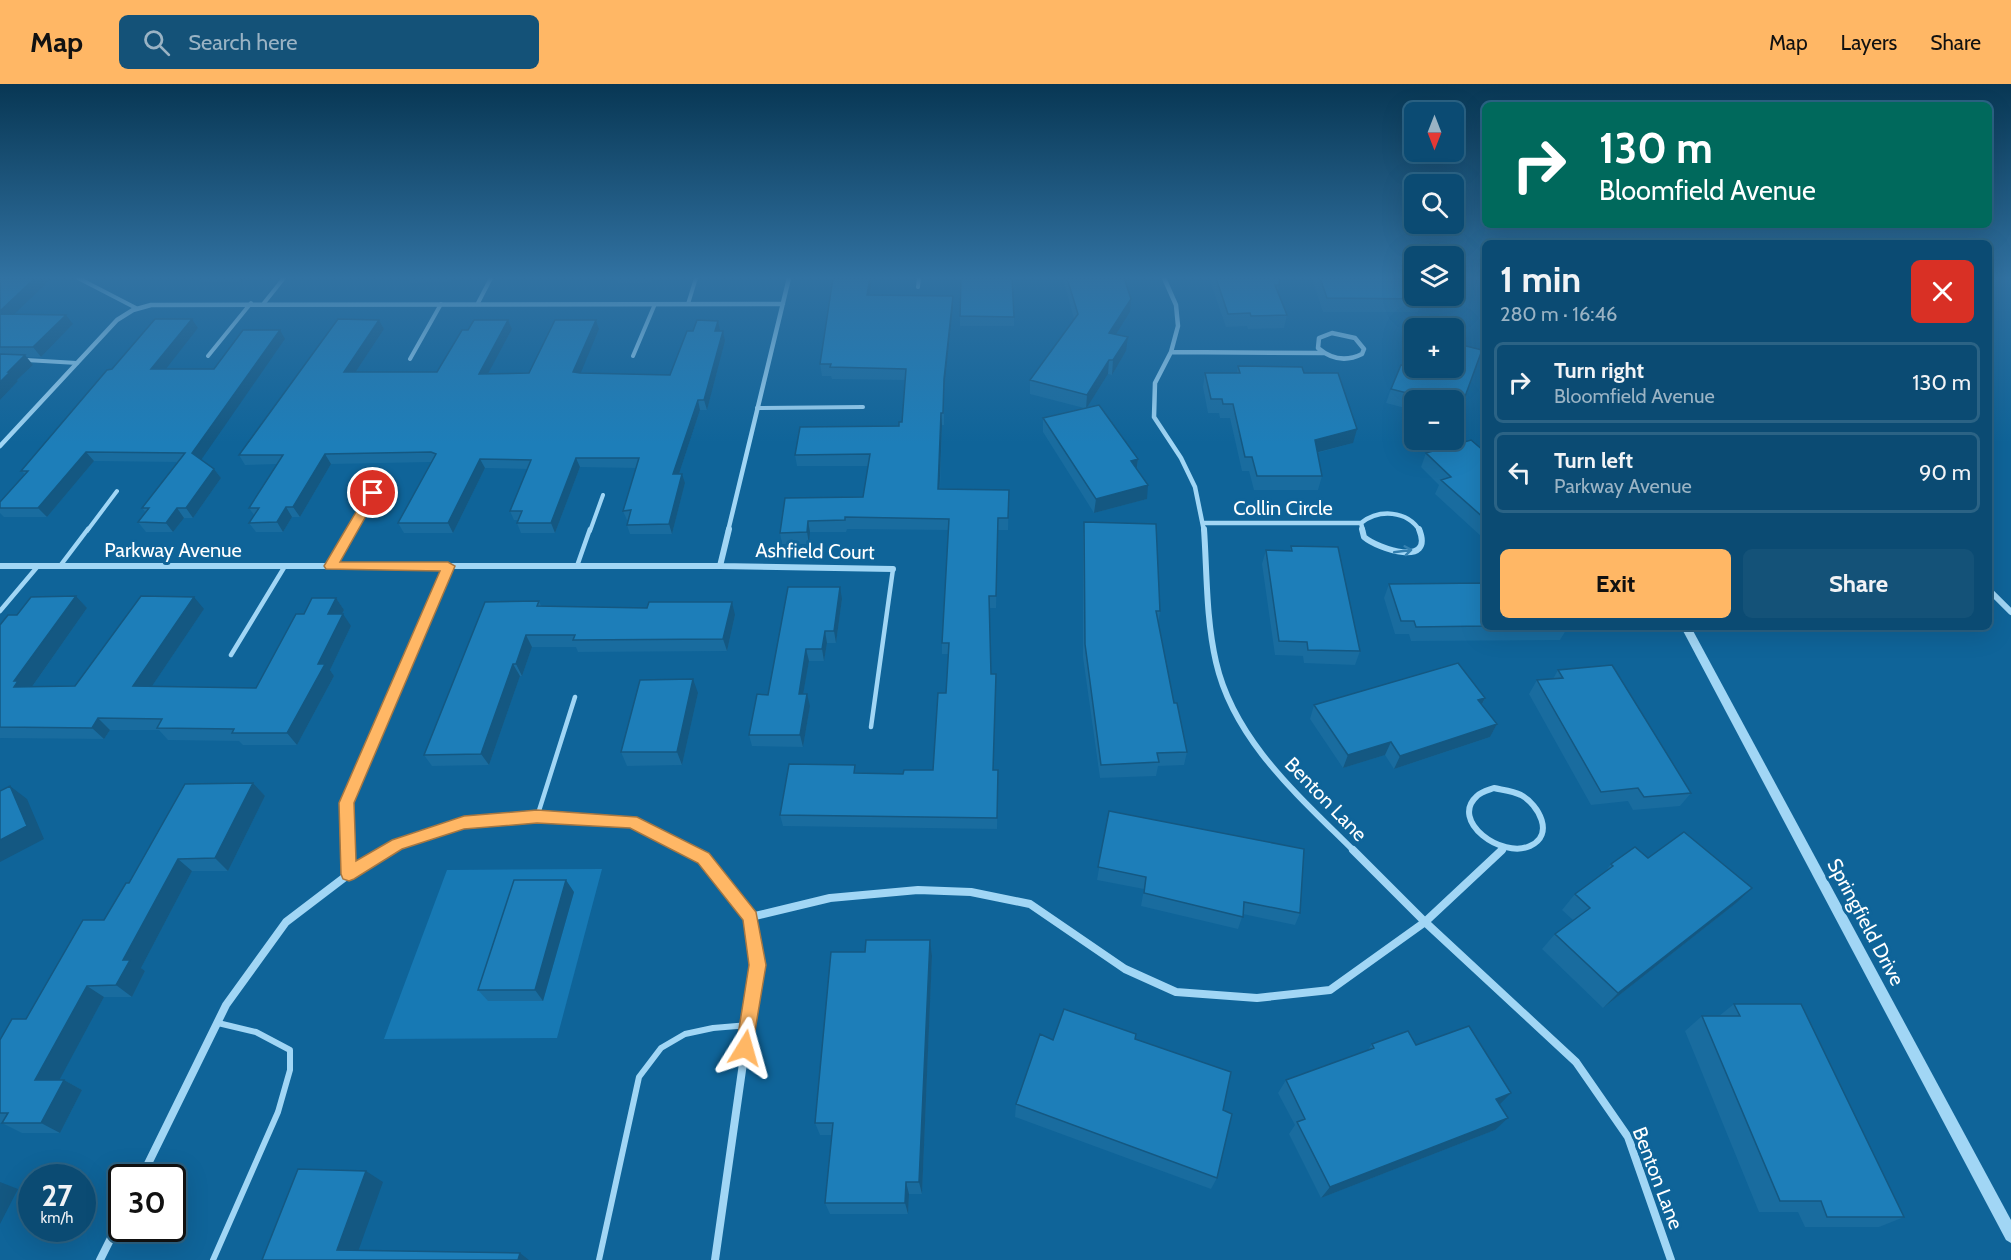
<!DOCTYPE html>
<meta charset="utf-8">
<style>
body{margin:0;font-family:Cabin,sans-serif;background:#145278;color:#f1f3f6;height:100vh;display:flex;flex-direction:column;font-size:22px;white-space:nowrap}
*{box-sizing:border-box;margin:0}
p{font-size:20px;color:#9ab3c4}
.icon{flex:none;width:33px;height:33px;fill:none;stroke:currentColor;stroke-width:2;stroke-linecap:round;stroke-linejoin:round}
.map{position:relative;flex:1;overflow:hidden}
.details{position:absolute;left:1482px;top:156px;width:510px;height:390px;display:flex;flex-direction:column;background:#0b4b73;border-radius:9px;box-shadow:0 6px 24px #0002,0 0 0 2px #2b6385}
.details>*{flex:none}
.guide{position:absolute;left:1482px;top:18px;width:510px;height:126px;border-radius:9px;box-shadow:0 6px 24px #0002,0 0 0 2px #2b6385;background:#00695c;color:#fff;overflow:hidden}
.needle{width:39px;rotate:180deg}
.tools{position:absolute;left:1404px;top:18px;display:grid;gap:12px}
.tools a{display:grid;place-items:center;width:60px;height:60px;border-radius:9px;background:#0b4b73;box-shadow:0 6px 24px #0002,0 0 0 2px #2b6385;font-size:30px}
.speed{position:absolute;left:18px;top:1080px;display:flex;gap:12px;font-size:30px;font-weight:700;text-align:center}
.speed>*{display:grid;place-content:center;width:78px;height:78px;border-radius:50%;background:#0b4b73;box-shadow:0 6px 24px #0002,0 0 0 2px #2b6385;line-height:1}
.speed small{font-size:15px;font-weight:400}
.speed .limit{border:3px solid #111;border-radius:9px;background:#fff;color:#111}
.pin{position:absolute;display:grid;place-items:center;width:51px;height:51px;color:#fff;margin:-26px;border:3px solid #fff;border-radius:50%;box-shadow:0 2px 6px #0007}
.me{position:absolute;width:66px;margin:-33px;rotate:8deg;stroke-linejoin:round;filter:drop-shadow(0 0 4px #0008)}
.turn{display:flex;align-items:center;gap:21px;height:126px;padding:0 18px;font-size:27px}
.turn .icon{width:78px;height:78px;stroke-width:2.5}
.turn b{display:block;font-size:42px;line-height:51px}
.round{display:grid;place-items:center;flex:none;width:63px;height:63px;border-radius:9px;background:#145278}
.overview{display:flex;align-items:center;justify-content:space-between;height:102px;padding:0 18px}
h1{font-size:36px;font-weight:700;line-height:45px}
.action{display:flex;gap:12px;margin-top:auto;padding:12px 18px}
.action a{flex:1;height:69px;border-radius:9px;background:#ffb765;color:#111;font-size:24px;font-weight:700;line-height:69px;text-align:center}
.action a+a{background:#145278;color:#f1f3f6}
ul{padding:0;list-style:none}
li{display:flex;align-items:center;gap:18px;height:81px;margin:0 12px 9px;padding:0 6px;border:3px solid #2b6385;border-radius:9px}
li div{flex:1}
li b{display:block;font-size:22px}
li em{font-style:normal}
header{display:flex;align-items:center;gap:36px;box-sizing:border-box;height:84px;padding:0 30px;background:#ffb765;color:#111}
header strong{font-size:28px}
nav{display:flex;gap:33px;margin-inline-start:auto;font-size:21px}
.search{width:420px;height:54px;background:#145278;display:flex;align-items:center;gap:15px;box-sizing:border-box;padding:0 21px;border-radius:9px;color:#9ab3c4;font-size:22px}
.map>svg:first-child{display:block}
.green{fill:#1779b4}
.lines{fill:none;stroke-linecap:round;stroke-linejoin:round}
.service-far2{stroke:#a1d6f5;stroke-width:4}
.service-far1{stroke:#a1d6f5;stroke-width:4.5}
.service{stroke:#a1d6f5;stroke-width:6}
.minor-far2{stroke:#a1d6f5;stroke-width:4.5}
.minor-far1{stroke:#a1d6f5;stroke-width:6}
.minor{stroke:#a1d6f5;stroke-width:8}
.tertiary{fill:#a1d6f5;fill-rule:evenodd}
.wall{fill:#196c9f}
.shaded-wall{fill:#145882}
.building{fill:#1d7eb9;stroke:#145882;stroke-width:1.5}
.oneway{stroke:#3480b0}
.route{fill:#ffb765;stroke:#a67742;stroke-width:1.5}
.labels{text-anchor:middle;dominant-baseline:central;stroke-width:6;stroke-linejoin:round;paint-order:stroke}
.street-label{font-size:20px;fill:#fff;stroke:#0f6499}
</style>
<header>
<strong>Map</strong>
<div class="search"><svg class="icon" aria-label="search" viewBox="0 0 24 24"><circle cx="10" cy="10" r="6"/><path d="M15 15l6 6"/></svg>Search here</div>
<nav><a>Map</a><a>Layers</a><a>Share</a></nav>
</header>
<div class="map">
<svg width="2011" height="1176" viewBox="0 0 2011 1176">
<rect width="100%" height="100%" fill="#0f6499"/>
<path class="green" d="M602,785L557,954L384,955L447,786Z"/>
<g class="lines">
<path class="service-far2" d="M78,194L136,224
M918,203L919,194
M264,219L284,194
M478,219L491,194
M688,220L696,194
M208,272L251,219
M633,272L655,220
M410,275L441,220
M26,276L77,279
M757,324L863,323
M87,447L117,407
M351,447L373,409
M590,447L603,411"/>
<path class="service-far1" d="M60,482L88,445
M331,482L352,445
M577,482L590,445
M0,527L38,482
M231,571L285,482
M871,643L893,485
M537,733L575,613"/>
<path class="service" d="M213,1176L278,1028L290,986V966L256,948L218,939
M599,1176L639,993L661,964L685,950L713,944L749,941"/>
<path class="minor-far2" d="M1164,194L1176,221L1178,242L1171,268L1155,299L1154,333L1181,374L1195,403L1204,447
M1332,249L1355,254L1364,265L1362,270C1346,278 1331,275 1318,264L1319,254Z
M1171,268L1323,269
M0,362L117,236L133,226L151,221L783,220
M1204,439H1361
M1361,439L1363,447
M1361,439C1379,425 1407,426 1420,447
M728,447L789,194"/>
<path class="minor-far1" d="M1204,445C1207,488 1206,535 1216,578C1234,657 1300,713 1355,768
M1362,445L1364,453C1378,465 1435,484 1419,445
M0,482H720L893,485
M720,482L729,445
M1989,506L2011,528
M1494,704C1503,706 1513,707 1521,711C1539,721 1555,751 1530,762C1502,775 1449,737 1477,712C1481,708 1489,706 1494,704Z
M348,768L347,719L448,482
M385,768L397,760L464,739L537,733L632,738L691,768
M1500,768L1504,764"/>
<path class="minor" d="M348,766L349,790
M688,766L704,774L751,833L757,881L715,1176
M1353,766L1425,838L1576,978L1628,1053L1671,1176
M751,833L830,814L918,806L971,808L1030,820L1125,885L1176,908L1257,914L1330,906L1425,838L1502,766
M141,1094L226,921L286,838L349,790L387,766
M100,1176L122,1132"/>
<path class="tertiary" d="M1681,543H1691L2011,1136V1159L2006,1156Z"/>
</g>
<path class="wall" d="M1,194H52L14,230L73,240L41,273H26L33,281L17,296L18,297L0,316V195Z
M199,194H245L241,198H201Z
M408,194H452L450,198L410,199Z
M617,194H652L650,199H618Z
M720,194H748V195H720Z
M833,194H872L870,211L953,223L944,306V341H942L940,405L1009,406L1008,446H998L996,524H989L991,590H996L993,686H998L997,745L783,742L780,731L857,689L903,690L933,686L946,609L949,570H942V559L948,446L847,445L846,448H810L809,460H782L780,449L863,413L868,382H797L795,371L899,342L902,338L905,296L832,295L831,292H822L820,280Z
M1063,194H1124L1130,228L1116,250L1126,267L1112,291L1108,290L1087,323L1138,375L1137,385L1147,415L1094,429L1043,348V334L1084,324L1030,310V296L1074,235Z
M1209,194H1280L1278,208L1287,231L1284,244L1248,245L1247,242L1226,243Z
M1314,194H1413L1422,215L1418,228H1323L1313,197Z
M960,232L1014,233V242H960Z
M192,235L198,244L165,285H214L285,255L201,375L214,385L221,394L193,434H184L173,448H146L138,438L146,429L142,424L177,378L94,377L47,433H4L0,429V418L25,390L21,387L112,285Z
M379,236L384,245L355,289L437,288L468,246L508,236L512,245L488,289H529L596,236L599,245L580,289L670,291L693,247L718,237L720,247L725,257L707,326H700L679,390L685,399L672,450H630L627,441L628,436H627L623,427L637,384L580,383L555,449H521L517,439L518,436H514L510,427L527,385L485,384L453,449H404L398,439L431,378L331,380L300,433H292L283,448H256L249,439L254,431L249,424L277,380L245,381L239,371Z
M1454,259L1482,266L1454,343V316H1414V333L1407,331L1409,325L1386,319L1391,305L1401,281L1405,282L1414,260V284H1454Z
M1238,282L1304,289L1353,359L1317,369L1322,392L1318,406H1254L1249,387H1242L1230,334H1220L1219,329H1208L1203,303L1205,289H1237Z
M1485,368V453L1483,454L1435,410L1439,401L1421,383L1426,369Z
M1084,438L1160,527L1158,541L1174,619L1187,668L1184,681L1158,682L1156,692L1100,694L1083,573V452Z
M1291,462L1360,567L1355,581L1304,579L1303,572L1275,571L1262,480L1266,466L1290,467Z
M1485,499V543H1568L1560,556L1411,557L1409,550H1395L1384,514L1389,500Z
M76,512L87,524L32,603L75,602L204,525L152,602L256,604L304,530L336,514L344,526L342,530L351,542L330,586L334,592L297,661H243L239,657L168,656L159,646H110L104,655L0,654V541Z
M842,515L836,559H827L824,577H809L803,610L810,622L803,663L752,662L749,651L768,611Z
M539,517L541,522L735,531L727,567L578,568L576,563H532L522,592H520L489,681L432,682L424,671Z
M1558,586L1691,709L1680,722L1633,726L1628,717L1591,721L1529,610L1537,596L1553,595Z
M698,609L682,681L627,682L621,668Z
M1485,614L1482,621L1497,640L1490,653L1394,685L1385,671L1343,684L1310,635L1314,621Z
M253,699L265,712L228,787H192L141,884L145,887L132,913H104L59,996H64L82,1006L60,1049H22L2,1039L3,1038L0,1039V956L26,935L104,836L129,799Z
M1109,727L1300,829L1295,841L1243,830L1238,845L1141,822L1144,805L1097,796Z
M1648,774L1735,820L1603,924L1542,865L1555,850L1573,836L1562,826L1575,810L1605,788L1611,780Z
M574,808L543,917H488L478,906Z
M930,856L932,872L922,1110H909L908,1130H830L825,1119L832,1051H820L815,1039L865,868Z
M1734,920L1904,1133L1879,1143H1805L1798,1128H1759L1685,947L1702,932H1719Z
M1135,955L1223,1026L1217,1094L1211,1105L1015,1033L1016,1020L1053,956Z
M1372,960L1416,961L1511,1009L1499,1020L1495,1046L1321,1114L1289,1050L1295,1041L1278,1009L1286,996L1368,966Z"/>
<path class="shaded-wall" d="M35,194H52L4,240L0,235V227Z
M239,194H245L241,198Z
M870,194H872L868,223L867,211Z
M953,212V223L944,306V341V295Z
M1131,215L1130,228L1108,263L1109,249Z
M66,231L73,240L41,273L33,263Z
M192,235L198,244L158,295L151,285Z
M379,236L384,245L349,298L344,288Z
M508,236L512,245L483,299L479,290Z
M596,236L599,245L577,298L573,288Z
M718,237L720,246L717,257L715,247Z
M280,246L285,255L199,379L192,369Z
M723,247L725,257L707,326L704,316Z
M1128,253L1126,267L1112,291L1113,276Z
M25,271L33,281L17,296L18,297L0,316V298L8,288Z
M1109,276L1108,290L1086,325L1087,311Z
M698,316L700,326L676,399L673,390Z
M941,329L942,341L939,416L938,405Z
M1357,345L1353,359L1311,370L1315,356Z
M86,368L94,377L47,433L38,424Z
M325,370L331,380L300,433L293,423Z
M576,374L580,383L555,449L551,439Z
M480,375L485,384L453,449L448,439Z
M1138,375L1136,389L1131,377Z
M214,385L221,394L193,434L186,424Z
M682,390L685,399L672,450L669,440Z
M1148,401L1147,415L1094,429L1096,415Z
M286,423L292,433L283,448L277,438Z
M177,424L184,434L173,448L166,439Z
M808,437L810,448L809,460L807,448Z
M840,503L842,515L836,559L834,547Z
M76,512L87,524L29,607L14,603V597Z
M194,513L204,525L144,614L133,602Z
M336,514L344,526L336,542L328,530Z
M732,518L735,531L727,567L723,555Z
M343,530L351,542L330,586L334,592L297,661L287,649L318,580Z
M825,547L827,559L824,577L822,565Z
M526,551L532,563L522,592L516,580Z
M806,565L809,577L801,622L799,610Z
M513,580L520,592L489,681L481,670Z
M693,595L698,609L682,681L677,668Z
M807,610L810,622L803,663L800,651Z
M1485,614L1478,628V616Z
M98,634L110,646L104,655L92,644Z
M1497,640L1490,653L1394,685L1400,672Z
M1391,658L1385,671L1343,684L1348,671Z
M253,699L265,712L228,787L215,774Z
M10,702L27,715L44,755L0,778V756Z
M178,775L192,787L141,884L145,887L132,913L116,901L123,876Z
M566,796L574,808L543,917L535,906Z
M1752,804L1735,820L1603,924L1618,909Z
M930,856L932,872L922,1110L919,1098Z
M87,902L104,913L54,1006L35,996Z
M64,996L82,1006L60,1049L41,1039Z
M1511,1009L1498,1022L1496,1015Z
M1508,1034L1495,1046L1321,1114L1330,1103Z
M366,1087L383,1098L355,1176L337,1166Z
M0,1098L18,1105L0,1140Z
M906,1098L909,1110L908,1130L905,1119Z
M520,1169L529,1176H518Z"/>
<path class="building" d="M1,194H35L0,227V195Z
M833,194H870L867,211L953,212L944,295L943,329H941L938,405L1009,406L1008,434H998L996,512H989L991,590H996L993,686H998L997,734L780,731L789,680L855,681L854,689L903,690L904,686H933L938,609H946L949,559H942L949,435L845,433V436L808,437L807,448L780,449L785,414L863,413L870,370L795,371L800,343L899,342V338H902L906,285L830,283L831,280H820Z
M961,194H1012L1014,233L960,232Z
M1067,194H1124L1131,215L1109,249L1128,253L1113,276H1109L1087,311L1030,296L1078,230Z
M1216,194H1280L1279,201H1275L1287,231L1251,232L1250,229L1228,230Z
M1320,194H1413L1414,198V212H1421L1422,215L1327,214Z
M0,230L66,231L33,263H0Z
M155,235H192L151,285H214L243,246H280L192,369L214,385L186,424H177L166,439L138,438L149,424H142L185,369L86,368L38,424H0V418L28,387H21L107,286L112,285Z
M338,235L379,236L344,288H437L462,246H468L474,236H508L479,290L529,289L555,236H596L573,288L580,289L670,291L687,247H693L697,236L718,237L715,247H723L704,316H698L673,390H682L669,440L627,441L631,426L623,427L639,374H576L551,439H517L522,427H510L531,376L480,375L448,439H398L436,370L431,368L325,370L293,423H286L277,438L249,439L259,424H249L283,371H239Z
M1454,259L1482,266L1459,329L1454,328V316H1414V318L1412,317L1415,311L1391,305L1401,281L1405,282L1414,260V284H1454Z
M0,270L25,271L8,288H10L0,298Z
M1238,282L1302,283L1304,289H1338L1357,345L1315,356L1322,392H1257L1252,373H1245L1233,320H1223L1222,315H1211L1205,289H1240Z
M1099,321L1138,375L1131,377L1148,401L1096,415L1043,334Z
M1471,356L1485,368V435L1441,396L1451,393L1426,369Z
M1084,438L1156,440L1160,527H1156L1174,619H1177L1187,668L1157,669L1159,678L1101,681L1085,560Z
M1291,462L1338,463L1360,567L1308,566L1307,558L1279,557L1266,466L1292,467Z
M1485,499V542L1416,543L1414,537H1401L1389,500Z
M788,503H840L834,547H825L822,565H806L799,610H807L800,651H749L757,610L768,611Z
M76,512L14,597H18L14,603L75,602L141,512L194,513L133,602L256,604L296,530H304L312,514H336L328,530H343L318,580H325L287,649H232L234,645L157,644L162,635L98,634L92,644L0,643V541L8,531H17L31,513Z
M539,517L537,522L647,524L649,518H732L723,555L573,556L575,551H526L516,580H513L481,670L424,671L485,518Z
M1458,579L1485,614L1478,616L1497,640L1400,672L1391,658L1348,671L1314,621Z
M1612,581L1691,709L1644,713L1638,704L1601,708L1537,596L1563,594L1558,586Z
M693,595L677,668H621L640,596Z
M253,699L215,774L178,775L123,876H130L116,901L87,902L35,996H64L41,1039H2L8,1029H0V956L12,935H26L83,836H104L126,799H129L185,700Z
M10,702L27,742L0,756V707Z
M1109,727L1304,765L1300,829L1244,818L1243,833L1144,809L1146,793L1098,783Z
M1684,748L1752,804L1618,909L1555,850L1590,824L1575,810L1613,782L1611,780L1635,763L1648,774Z
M514,796H566L535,906H478Z
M866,856H930L919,1098H906L905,1119H825L833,1039H815L831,868H865Z
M1734,920H1801L1904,1133H1827L1821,1117H1780L1702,932H1740Z
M1064,925L1136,950L1135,955L1231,988L1223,1026L1232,1030L1217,1094L1016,1020L1040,950L1053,956Z
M1469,942L1511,1009L1496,1015L1508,1034L1330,1103L1297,1038L1305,1035L1286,996L1374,964L1372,960L1408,947L1416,961Z
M298,1085L366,1087L337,1166L520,1169L518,1176H262Z"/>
<defs><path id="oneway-shaft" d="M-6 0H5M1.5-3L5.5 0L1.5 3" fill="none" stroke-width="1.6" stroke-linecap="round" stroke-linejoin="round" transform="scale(1.5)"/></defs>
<use class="oneway" href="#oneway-shaft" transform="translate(1403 467) rotate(-8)"/>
<linearGradient id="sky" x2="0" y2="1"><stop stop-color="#083754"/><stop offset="0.54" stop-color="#3172a2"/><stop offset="1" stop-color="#3172a2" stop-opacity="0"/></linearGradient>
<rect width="2011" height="359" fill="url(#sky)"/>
<path class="route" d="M373,405L379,409L340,478H448L455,482L354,719L356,777L392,756L464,732L537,726L637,733L709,769L756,828L766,881L751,971L745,973L739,971L736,964L749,881L743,836L698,779L630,744L537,739L464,745L402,765L354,795L349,797L343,795L341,790L339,719L440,487L326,485L324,482L369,406Z"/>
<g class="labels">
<g class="street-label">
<text x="1283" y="424">Collin Circle</text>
<text x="173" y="466">Parkway Avenue</text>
<text transform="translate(815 467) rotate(1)">Ashfield Court</text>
<text transform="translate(1326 715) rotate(46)">Benton Lane</text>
<text transform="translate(1866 838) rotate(62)">Springfield Drive</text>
<text transform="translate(1658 1094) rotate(69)">Benton Lane</text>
</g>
</g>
</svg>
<div class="tools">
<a><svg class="needle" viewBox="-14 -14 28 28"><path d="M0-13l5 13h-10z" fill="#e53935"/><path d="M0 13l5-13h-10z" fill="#9ab3c4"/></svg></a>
<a><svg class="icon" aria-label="search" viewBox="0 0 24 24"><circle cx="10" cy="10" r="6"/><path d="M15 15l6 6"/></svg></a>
<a><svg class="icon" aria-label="layers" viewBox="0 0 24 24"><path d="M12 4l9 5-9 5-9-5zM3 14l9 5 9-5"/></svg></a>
<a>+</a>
<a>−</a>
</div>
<div class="speed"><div>27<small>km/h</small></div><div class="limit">30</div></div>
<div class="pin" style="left:373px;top:409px;background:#d93025"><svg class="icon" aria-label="arrive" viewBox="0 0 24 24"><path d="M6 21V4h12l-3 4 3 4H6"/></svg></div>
<svg class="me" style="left:745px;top:964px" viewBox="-20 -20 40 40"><path d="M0-17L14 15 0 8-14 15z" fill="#ffb765" stroke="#fff" stroke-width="4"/></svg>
<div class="guide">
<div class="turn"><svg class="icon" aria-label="right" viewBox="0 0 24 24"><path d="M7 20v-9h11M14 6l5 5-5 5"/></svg><div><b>130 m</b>Bloomfield Avenue</div></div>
</div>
<section class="details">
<div class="overview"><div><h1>1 min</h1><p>280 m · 16:46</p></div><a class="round" style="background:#d93025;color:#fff"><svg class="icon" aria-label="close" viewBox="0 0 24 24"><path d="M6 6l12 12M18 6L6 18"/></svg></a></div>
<ul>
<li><svg class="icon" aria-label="right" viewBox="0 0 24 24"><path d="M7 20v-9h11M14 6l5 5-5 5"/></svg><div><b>Turn right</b><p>Bloomfield Avenue</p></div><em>130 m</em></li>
<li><svg class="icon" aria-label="left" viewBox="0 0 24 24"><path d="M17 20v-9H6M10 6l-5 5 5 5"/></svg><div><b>Turn left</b><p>Parkway Avenue</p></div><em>90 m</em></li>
</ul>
<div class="action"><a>Exit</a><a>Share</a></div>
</section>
</div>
